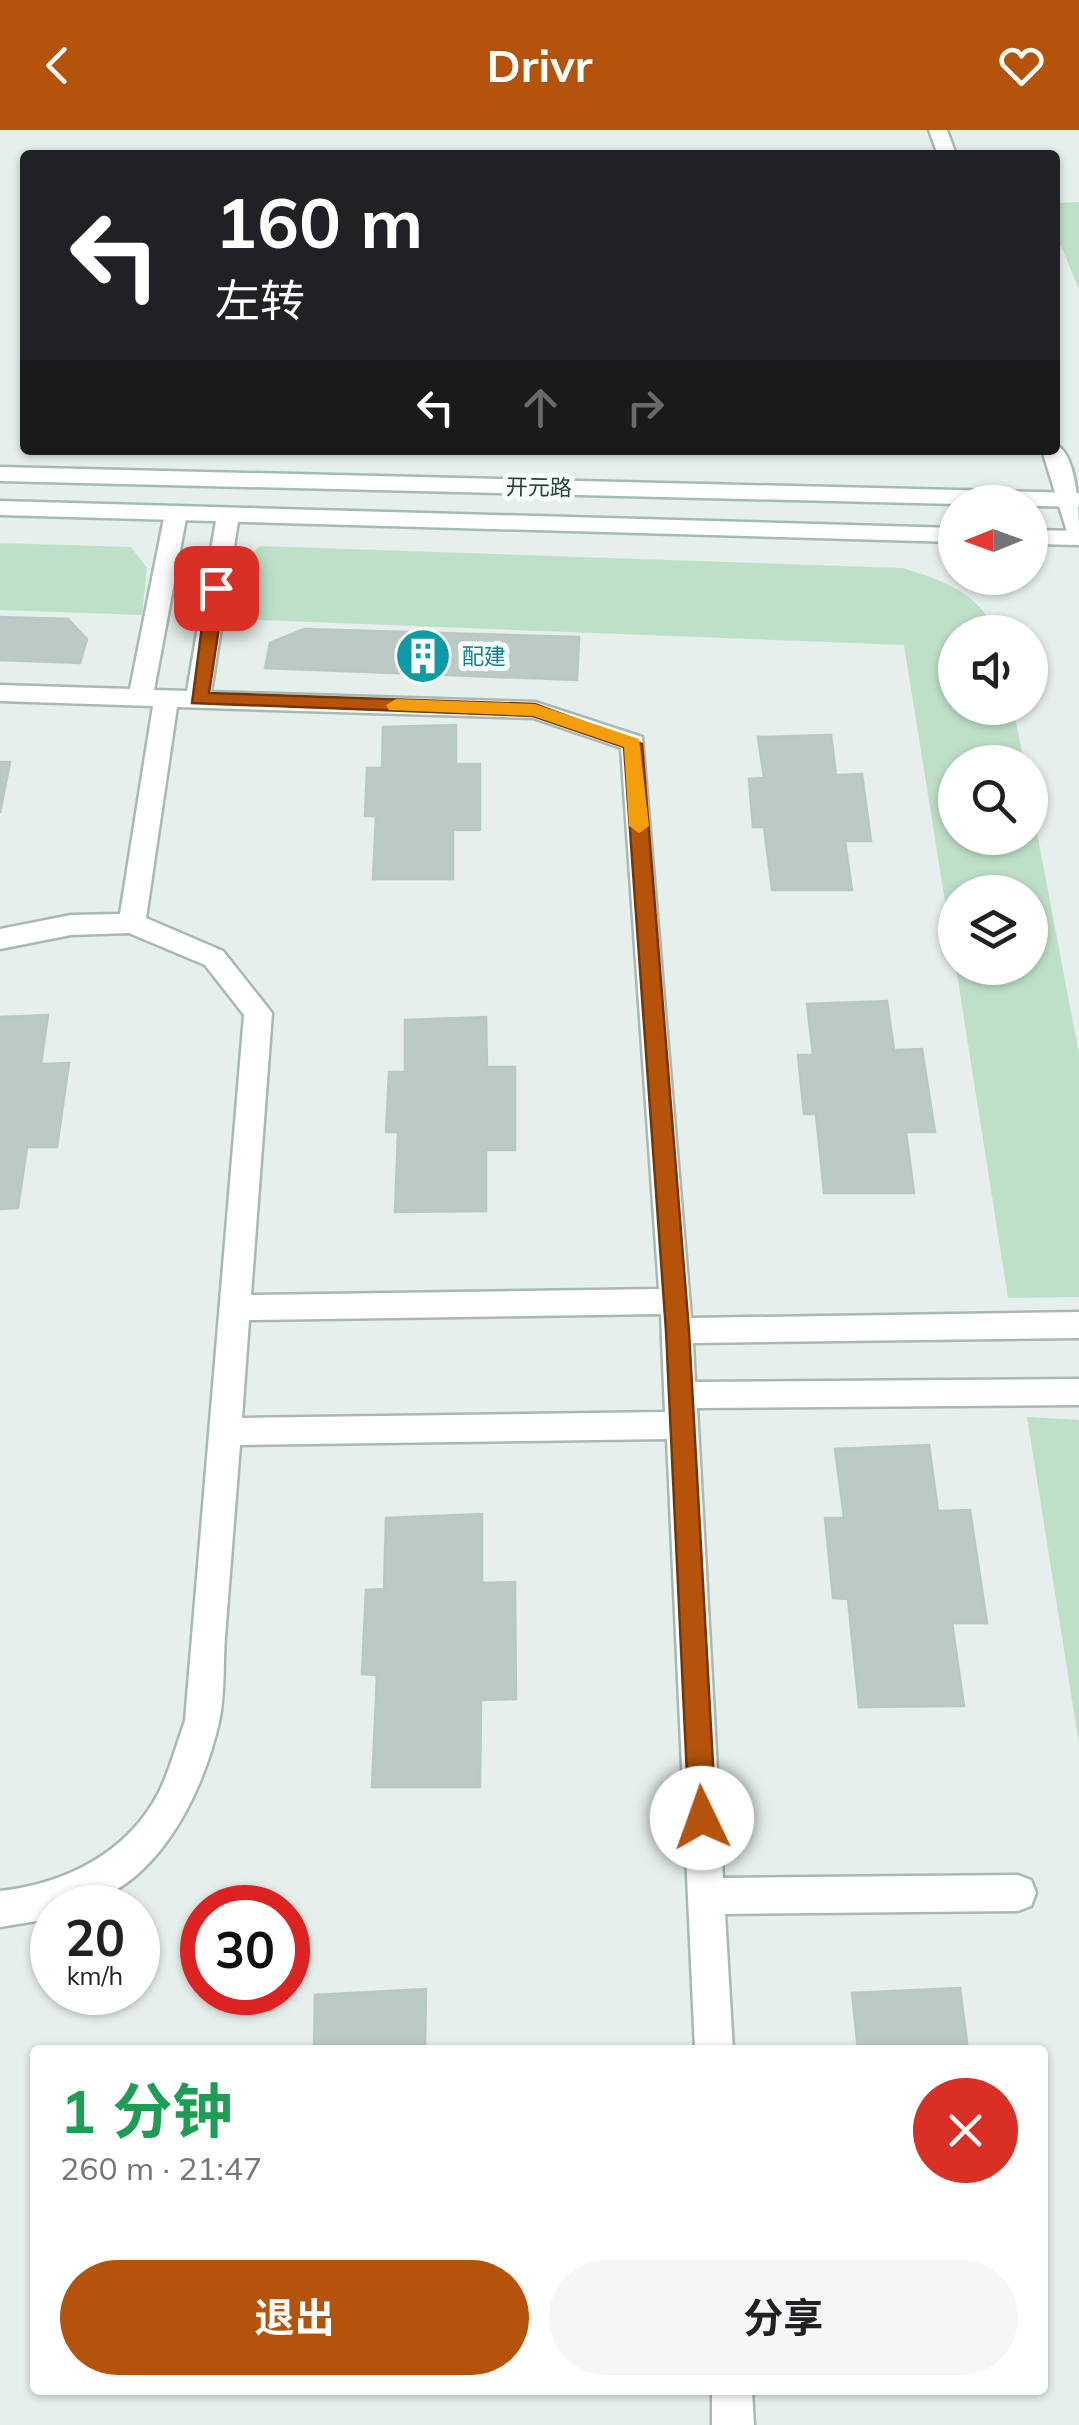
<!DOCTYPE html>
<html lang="zh">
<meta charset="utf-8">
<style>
body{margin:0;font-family:Mulish,"Noto Sans SC",sans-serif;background:#f6f6f6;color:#202124;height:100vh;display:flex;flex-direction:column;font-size:38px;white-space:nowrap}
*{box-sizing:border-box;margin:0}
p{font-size:32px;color:#757577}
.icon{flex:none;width:55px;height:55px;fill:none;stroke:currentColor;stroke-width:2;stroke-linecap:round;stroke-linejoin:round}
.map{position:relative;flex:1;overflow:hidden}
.panel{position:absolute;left:30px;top:1915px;width:1018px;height:350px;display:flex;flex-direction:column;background:#fff;border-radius:10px;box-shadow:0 2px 8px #0004}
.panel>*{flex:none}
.top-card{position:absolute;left:20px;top:20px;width:1040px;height:305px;border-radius:10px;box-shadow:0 2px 8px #0004;background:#202124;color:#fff;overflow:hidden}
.needle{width:65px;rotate:269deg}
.fabs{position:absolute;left:938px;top:355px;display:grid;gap:20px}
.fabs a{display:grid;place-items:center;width:110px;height:110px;border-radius:50%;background:#fff;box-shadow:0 2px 8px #0004;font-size:50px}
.speed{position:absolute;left:30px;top:1755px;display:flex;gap:20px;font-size:50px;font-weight:700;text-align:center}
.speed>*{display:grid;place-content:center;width:130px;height:130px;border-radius:50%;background:#fff;box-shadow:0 2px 8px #0004;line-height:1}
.speed small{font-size:25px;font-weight:400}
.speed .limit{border:15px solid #d22;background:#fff;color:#111}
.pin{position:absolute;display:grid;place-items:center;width:85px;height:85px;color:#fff;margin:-42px;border-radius:20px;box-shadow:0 5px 15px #0006}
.me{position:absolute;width:110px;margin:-55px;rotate:357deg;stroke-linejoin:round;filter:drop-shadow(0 0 8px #0008)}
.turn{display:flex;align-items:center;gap:35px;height:210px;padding:0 30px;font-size:45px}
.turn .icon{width:130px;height:130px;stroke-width:2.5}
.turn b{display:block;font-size:70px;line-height:85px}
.lanes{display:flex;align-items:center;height:95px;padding:0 30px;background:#0003;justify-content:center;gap:50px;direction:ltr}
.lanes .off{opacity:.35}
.round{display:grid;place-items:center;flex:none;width:105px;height:105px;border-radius:52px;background:#f6f6f6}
.head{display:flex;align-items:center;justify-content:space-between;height:170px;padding:0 30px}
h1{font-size:60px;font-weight:700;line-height:75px;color:#1e9e55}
.cta{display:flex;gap:20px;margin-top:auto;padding:20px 30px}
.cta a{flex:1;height:115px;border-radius:60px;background:#b45309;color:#fff;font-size:40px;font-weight:700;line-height:115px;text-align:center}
.cta a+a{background:#f6f6f6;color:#202124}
header{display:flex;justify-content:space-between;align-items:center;height:130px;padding:0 30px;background:#b45309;color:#fff;font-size:45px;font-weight:700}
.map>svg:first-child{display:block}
.green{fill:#bfe0c8}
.building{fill:#bbcac4;stroke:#b8c9c2;stroke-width:2.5}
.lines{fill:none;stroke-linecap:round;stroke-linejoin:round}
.minor-casing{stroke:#a8b8b2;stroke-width:5}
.tertiary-casing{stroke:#a8b8b2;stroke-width:5}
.secondary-casing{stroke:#a4bbb3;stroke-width:5}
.minor{fill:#fff;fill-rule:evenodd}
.tertiary{fill:#fff;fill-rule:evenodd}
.secondary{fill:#fff;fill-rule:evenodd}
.route{fill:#b45309;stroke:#753606;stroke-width:2.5}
.slow{fill:#f59e0b}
.labels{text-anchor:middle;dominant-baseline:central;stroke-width:10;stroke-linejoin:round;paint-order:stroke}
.far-street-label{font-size:22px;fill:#24423a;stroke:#f7fbf9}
.far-culture-label{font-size:22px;fill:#0d838f;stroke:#f7fbf9;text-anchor:start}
</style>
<header><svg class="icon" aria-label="back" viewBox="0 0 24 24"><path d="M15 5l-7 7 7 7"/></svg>Drivr<svg class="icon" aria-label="heart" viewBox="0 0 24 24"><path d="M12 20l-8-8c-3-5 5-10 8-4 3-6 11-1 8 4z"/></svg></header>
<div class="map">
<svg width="1079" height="2295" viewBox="0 0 1079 2295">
<rect width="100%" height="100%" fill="#e6efeb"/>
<path class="green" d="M1079,72V159L1055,102V73Z
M0,413L131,417L147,438L142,485L0,480Z
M261,416L902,438C939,449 980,462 995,502H955V578H1013L1024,632H955V708H1030V666L1079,924V1167L1008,1168L956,838H1030V762H955V834L904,515L233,489L245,427Z
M1027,1287L1079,1290V1614Z"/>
<path class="building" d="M0,487L68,489L87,509L80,533L0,530Z
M304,499L579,507L577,550L265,538L270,513Z
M456,595V634H480V700H453V749H373L376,686H365L367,638H382L383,597Z
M831,605L836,645L862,644L871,711H845L852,760H772L764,697H753L749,649L764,648L758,607Z
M0,632H10L0,683Z
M887,871L894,920L922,919L935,1002H906L914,1063H824L816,984H804L798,925H813L807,874Z
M48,885L41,934L69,933L57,1017H27L18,1078L0,1079V887Z
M486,887L487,937H515V1020H486V1081L395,1082L398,1002H386L389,942H405V890Z
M929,1315L938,1381L970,1380L987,1493H952L964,1576L859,1577L848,1469L833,1468L825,1388H844L835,1319Z
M482,1384V1453L515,1452L516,1569L481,1570L480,1657H372L377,1545L362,1544L366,1460L384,1459L386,1388Z
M960,1858L968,1920H858L852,1863Z
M426,1859L425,1920H314L315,1865Z"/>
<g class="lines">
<g class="minor-casing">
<path id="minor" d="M176,376L187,383L154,560L187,561L217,385L228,378L239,385L211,562L535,572L642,607L691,1188L1079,1182V1208L693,1213L695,1252L1079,1249V1275L697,1278L723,1748L1018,1745L1031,1750L1036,1763L1031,1776L1018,1781L725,1784L733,1920H695L667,1309L240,1315C235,1379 230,1443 225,1507C223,1534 225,1565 219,1592C201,1672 147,1778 52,1778L49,1789L0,1797V1761C65,1754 127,1723 158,1664C170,1641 176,1615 185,1591L244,885L205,835L129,803L71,805L0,819V799L71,785L120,784L153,576L0,571V555L130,559L165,383ZM177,577L533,588L621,618L659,1159L251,1165L272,883L223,821L146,788ZM661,1184L665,1282L242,1288L249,1190Z
M712,2260H752L754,2295H712Z"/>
</g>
<g class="tertiary-casing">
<path id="tertiary" d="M929,0H947L956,25H938Z
M1055,314C1079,325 1079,388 1079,412L1068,405L1042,320H1055Z"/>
</g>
<g class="secondary-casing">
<path id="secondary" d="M0,337L1079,363V377L0,351Z
M0,371L955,398V412L0,385Z
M1030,400L1079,401V415L1030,414Z"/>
</g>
<use href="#minor" class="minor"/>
<use href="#tertiary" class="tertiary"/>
<use href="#secondary" class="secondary"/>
</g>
<path class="route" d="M216,453L225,458L209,563L535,574L642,614L689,1201L716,1688L712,1697L702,1700L693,1697L689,1688L666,1201L624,617L533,586L192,573L207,458Z"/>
<path class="slow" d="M396,569L535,574L639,609L649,696L639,703L629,696L624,617L533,586L389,580L386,575Z"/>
<defs>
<g id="building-disc" transform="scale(2.875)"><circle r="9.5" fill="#0f9aa8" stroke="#f7fbf9"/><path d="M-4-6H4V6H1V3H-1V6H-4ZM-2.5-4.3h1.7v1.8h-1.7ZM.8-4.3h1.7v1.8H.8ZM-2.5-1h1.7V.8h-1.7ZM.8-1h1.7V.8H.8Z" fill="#fff"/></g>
</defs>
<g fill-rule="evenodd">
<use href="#building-disc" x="423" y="526"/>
</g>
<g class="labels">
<g class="far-street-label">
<text transform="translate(539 357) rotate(1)">开元路</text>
</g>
<g class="far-culture-label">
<text x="462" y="526">配建</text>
</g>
</g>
</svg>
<div class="fabs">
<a><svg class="needle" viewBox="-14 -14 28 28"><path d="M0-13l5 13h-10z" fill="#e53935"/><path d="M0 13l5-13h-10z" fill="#757577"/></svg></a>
<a><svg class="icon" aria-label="sound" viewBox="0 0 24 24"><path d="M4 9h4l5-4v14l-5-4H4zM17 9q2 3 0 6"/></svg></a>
<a><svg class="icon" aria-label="search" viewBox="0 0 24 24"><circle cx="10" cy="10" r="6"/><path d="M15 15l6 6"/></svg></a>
<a><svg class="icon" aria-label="layers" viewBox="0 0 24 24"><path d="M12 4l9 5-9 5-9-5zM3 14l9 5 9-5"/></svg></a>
</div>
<div class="speed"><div>20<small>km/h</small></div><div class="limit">30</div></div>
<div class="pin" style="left:216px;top:458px;background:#d93025"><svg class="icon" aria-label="arrive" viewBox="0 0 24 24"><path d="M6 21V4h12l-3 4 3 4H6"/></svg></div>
<svg class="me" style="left:702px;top:1688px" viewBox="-20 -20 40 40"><circle r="19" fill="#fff"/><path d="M0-13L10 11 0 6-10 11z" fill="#b45309"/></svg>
<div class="top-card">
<div class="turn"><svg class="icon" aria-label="left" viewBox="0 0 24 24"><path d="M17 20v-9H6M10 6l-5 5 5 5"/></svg><div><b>160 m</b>左转</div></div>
<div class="lanes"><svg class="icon" aria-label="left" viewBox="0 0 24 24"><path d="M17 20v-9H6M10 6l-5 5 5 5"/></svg><svg class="icon off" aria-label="ahead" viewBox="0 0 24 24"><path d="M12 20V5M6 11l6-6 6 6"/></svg><svg class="icon off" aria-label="right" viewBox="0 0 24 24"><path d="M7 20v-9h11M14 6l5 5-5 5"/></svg></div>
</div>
<section class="panel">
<div class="head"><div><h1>1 分钟</h1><p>260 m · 21:47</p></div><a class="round" style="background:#d93025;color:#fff"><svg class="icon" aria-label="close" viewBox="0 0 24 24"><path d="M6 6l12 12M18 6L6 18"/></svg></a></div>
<div class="cta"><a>退出</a><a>分享</a></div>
</section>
</div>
